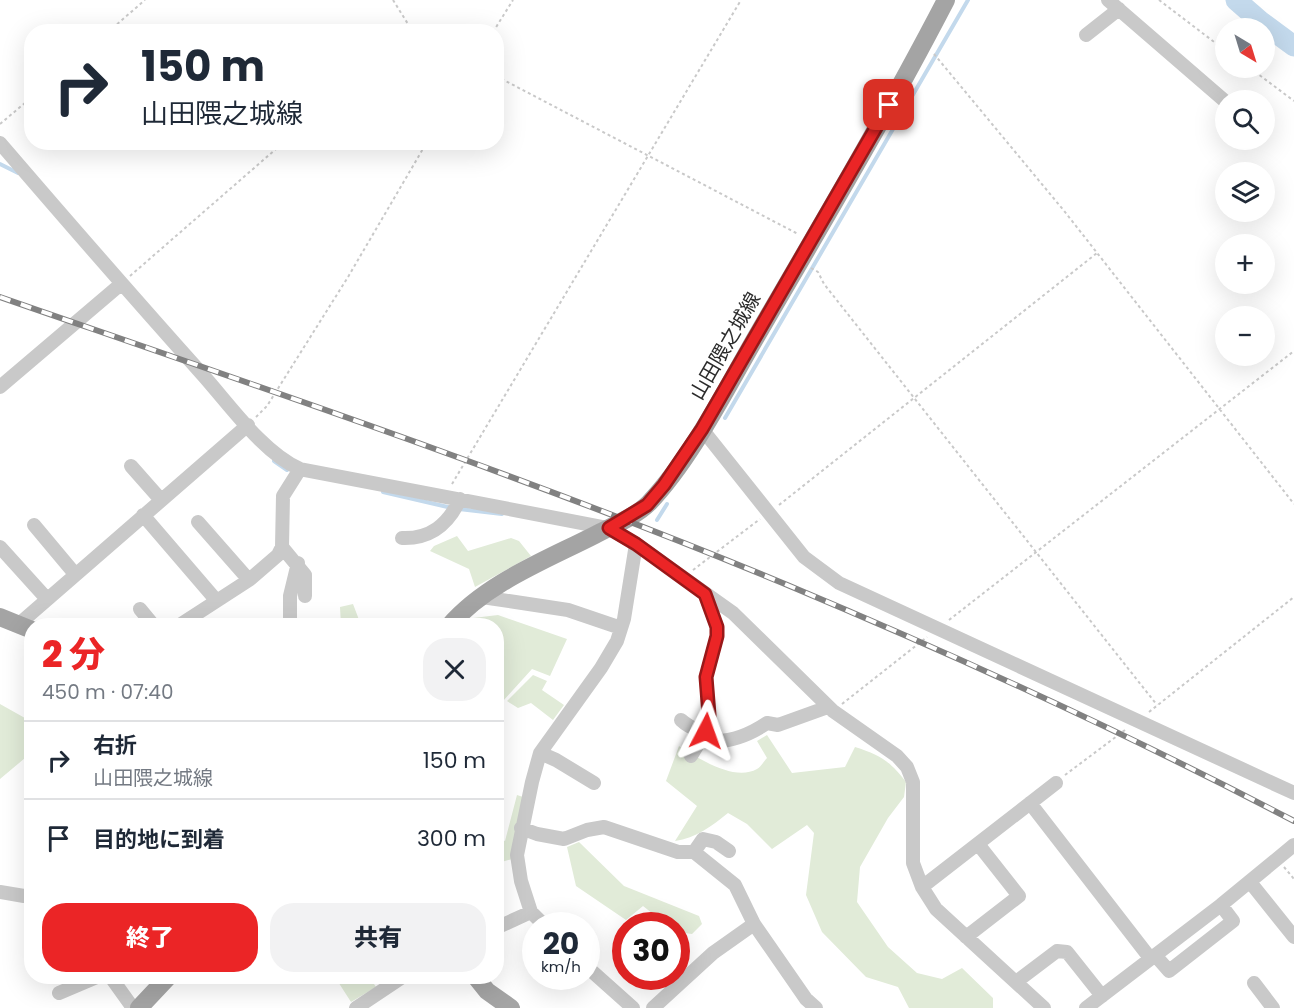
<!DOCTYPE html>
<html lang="ja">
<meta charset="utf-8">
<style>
body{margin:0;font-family:Poppins,"Noto Sans JP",sans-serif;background:#f2f2f3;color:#1f2937;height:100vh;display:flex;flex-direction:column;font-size:22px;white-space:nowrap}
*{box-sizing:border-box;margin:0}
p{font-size:20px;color:#747a83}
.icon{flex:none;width:33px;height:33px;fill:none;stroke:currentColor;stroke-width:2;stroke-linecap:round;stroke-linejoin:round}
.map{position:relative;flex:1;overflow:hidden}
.sheet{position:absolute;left:24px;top:618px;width:480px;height:366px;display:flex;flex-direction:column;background:#fff;border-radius:24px;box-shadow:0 6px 24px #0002}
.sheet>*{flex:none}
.top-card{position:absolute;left:24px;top:24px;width:480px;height:126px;border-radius:24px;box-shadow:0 6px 24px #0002;background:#fff;color:#1f2937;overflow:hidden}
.needle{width:39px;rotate:142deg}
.buttons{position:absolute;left:1215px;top:18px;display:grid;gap:12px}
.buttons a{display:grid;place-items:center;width:60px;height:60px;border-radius:50%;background:#fff;box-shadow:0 6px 24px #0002;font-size:30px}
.speed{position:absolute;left:522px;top:912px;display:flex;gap:12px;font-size:30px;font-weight:700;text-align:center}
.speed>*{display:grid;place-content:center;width:78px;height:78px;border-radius:50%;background:#fff;box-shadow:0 6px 24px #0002;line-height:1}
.speed small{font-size:15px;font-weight:400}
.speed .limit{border:9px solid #d22;background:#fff;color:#111}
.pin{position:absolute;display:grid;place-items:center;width:51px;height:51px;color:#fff;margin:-26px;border-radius:12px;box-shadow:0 3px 9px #0006}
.me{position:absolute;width:66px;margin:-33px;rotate:4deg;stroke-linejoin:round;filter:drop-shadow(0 0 4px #0008)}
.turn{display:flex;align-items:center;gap:21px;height:126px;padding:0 18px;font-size:27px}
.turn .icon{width:78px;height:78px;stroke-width:2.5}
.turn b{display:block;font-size:42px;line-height:51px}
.round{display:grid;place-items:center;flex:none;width:63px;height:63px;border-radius:24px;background:#f2f2f3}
.summary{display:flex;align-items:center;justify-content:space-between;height:102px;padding:0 18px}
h1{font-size:36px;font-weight:800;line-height:45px;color:#eb2526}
.primary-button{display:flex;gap:12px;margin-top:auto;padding:12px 18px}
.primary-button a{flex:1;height:69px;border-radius:24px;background:#eb2526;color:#fff;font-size:24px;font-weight:800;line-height:69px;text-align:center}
.primary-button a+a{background:#f2f2f3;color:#1f2937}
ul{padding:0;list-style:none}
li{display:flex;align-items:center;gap:18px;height:78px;padding:0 18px;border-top:2px solid #e0e1e3}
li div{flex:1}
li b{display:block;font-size:22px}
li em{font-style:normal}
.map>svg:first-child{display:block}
.green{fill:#e1ebd8}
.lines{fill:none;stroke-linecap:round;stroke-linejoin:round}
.stream{stroke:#c3d9ec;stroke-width:4}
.river{stroke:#c3d9ec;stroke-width:21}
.path{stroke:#c9c9c9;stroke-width:2;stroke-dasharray:3 3;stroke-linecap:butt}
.minor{stroke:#c9c9c9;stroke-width:14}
.major{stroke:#a4a4a4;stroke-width:18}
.rail-casing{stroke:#818181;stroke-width:6}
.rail{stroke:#fff;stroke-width:4;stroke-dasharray:11;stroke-linecap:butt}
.route-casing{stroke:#991819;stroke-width:15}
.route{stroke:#eb2526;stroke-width:10}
.labels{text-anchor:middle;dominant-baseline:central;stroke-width:6;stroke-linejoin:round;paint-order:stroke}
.street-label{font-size:20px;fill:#2c2c2c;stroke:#fff}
</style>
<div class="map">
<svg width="1294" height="1008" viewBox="0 0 1294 1008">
<rect width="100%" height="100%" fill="#fff"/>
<path class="green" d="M457,536L468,551L511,538L519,541L531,556L475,587L469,569L430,551L434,546Z
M353,604L361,625H341L340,607Z
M498,615L567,639L550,676L532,669L503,701L497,697L496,626H459L465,619Z
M533,675L547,681L542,690L564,705L553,720L531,703L518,708L507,701Z
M0,704L32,722L31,753L0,779Z
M767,735L792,773L845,767L855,747C880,755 890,761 906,782L904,797L888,818L860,867L857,902L888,947L917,973L942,979L962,968L993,998V1008H909L898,987L866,977L822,932L806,895L814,833L807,825L772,849L747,824L728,813C712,826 696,838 675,841L697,806L666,781L679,746C698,758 734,782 757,769C761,767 764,761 767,758L757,741Z
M517,795L523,797L512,859L498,863L496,837L505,841Z
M579,842L624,886L699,916L702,924L692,934L677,932L676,926L667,925L643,906L626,920L576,886L567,847Z
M335,977H361L367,984H374L376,987L351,1002Z"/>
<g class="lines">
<path class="stream" d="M0,164L18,173
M725,418L968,0
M274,461L287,470
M383,492L452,508
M459,509L502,514
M657,520L667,504"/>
<path class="river" d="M1236,0L1260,21L1294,46"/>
<path class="path" d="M393,0L413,32
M1159,0L1226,51
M108,32L145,0
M493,32L513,0
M934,54L1065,212L1294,504
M1250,68L1294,101
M496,76L798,234
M0,124L32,97
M811,268L818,272L824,284L1157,705
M130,276L284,142
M256,417L267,406L348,277L427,142
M452,484L741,0
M779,505L1097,253
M693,570L760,519
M949,620L1294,351
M842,704L927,637
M1149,712L1294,597
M1065,775L1125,730
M1284,867L1294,879"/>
<path class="minor" d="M1108,0L1226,102
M1086,35L1119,9
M0,143C67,221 134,298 202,374C229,404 263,453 300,469L608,528L636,544L733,613L833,711L897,756L907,767L913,782V863L922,887L936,909L1044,1008
M0,387L121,284
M702,429L804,557L839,583L1294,793
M131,466L161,500
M143,515L216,600
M198,522L249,580
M34,525L75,574
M402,538C430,539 448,525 460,499
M0,547L47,599
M282,547L305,575V596
M482,597L568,610L621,628
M140,609L154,626
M19,624L248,425
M178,626L249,580L278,555L282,547L283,496L300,469
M286,626L290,619V596L298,563
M681,720C695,733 703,728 716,741C735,741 752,733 767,723L778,725L828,707
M540,753L556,760L594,783
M691,756L706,731L709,715L706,677L717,636V627L705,594
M1030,803L1150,958
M521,828L537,834L564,839L587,830L604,827L678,852H694L735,885L754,924
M694,852L703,839L716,842L729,851
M1250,882L1294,937
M922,887L1056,783
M0,892L24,896L32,895
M545,926L531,912L521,881L517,855L532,782L540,753L601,668L617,641L624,619L636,544
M496,928L531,912
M966,937L1019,896L978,844
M1155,955L1169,971L1233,921L1221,905
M586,966L633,1008
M110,976L133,1008
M1016,982L1057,951L1067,952L1102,996
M1254,983L1273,1008
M59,993L99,976
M356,1008L404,976
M653,1008L713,953L754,924L806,999L816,1008
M1086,1008L1221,905L1294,845"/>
<path class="major" d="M0,617L32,630
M449,626C486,583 546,560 595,535C612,526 635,517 649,503C692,458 728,385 759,332C823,222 888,112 946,0
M475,976L487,991L511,1008
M139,1008L169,976"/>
<g class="rail-casing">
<path id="rail" d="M0,297C263,388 528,477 785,584C957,656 1128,734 1294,821"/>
</g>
<use href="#rail" class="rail"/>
</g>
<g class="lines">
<g class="route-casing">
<path id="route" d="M706,731L709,715L706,677L717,636V627L705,594L636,544L609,528L647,505L664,485L702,429L889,105"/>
</g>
<use href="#route" class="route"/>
</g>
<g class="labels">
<g class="street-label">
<text transform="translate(725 346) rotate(-60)">山田隈之城線</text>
</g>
</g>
</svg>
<div class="buttons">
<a><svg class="needle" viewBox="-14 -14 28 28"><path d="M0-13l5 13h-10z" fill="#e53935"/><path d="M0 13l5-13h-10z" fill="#747a83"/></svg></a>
<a><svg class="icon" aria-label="search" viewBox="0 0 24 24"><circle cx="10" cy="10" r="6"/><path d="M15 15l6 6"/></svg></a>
<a><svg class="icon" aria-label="layers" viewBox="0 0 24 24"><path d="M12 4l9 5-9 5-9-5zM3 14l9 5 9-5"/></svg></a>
<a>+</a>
<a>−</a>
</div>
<div class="speed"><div>20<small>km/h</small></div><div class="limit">30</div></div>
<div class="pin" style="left:889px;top:105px;background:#d93025"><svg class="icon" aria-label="arrive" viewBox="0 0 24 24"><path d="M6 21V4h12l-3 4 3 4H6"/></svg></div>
<svg class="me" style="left:706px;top:731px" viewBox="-20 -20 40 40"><path d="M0-17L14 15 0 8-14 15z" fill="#eb2526" stroke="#fff" stroke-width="4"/></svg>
<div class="top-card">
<div class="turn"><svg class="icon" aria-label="right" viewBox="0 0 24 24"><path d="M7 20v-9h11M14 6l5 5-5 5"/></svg><div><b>150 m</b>山田隈之城線</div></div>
</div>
<section class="sheet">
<div class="summary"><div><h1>2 分</h1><p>450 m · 07:40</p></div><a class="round"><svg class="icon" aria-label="close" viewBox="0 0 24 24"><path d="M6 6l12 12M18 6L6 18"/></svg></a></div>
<ul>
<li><svg class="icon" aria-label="right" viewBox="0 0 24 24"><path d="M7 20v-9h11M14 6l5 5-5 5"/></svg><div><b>右折</b><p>山田隈之城線</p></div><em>150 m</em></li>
<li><svg class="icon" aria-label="arrive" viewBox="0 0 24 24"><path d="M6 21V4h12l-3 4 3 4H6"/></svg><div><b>目的地に到着</b></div><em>300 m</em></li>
</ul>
<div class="primary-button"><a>終了</a><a>共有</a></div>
</section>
</div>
